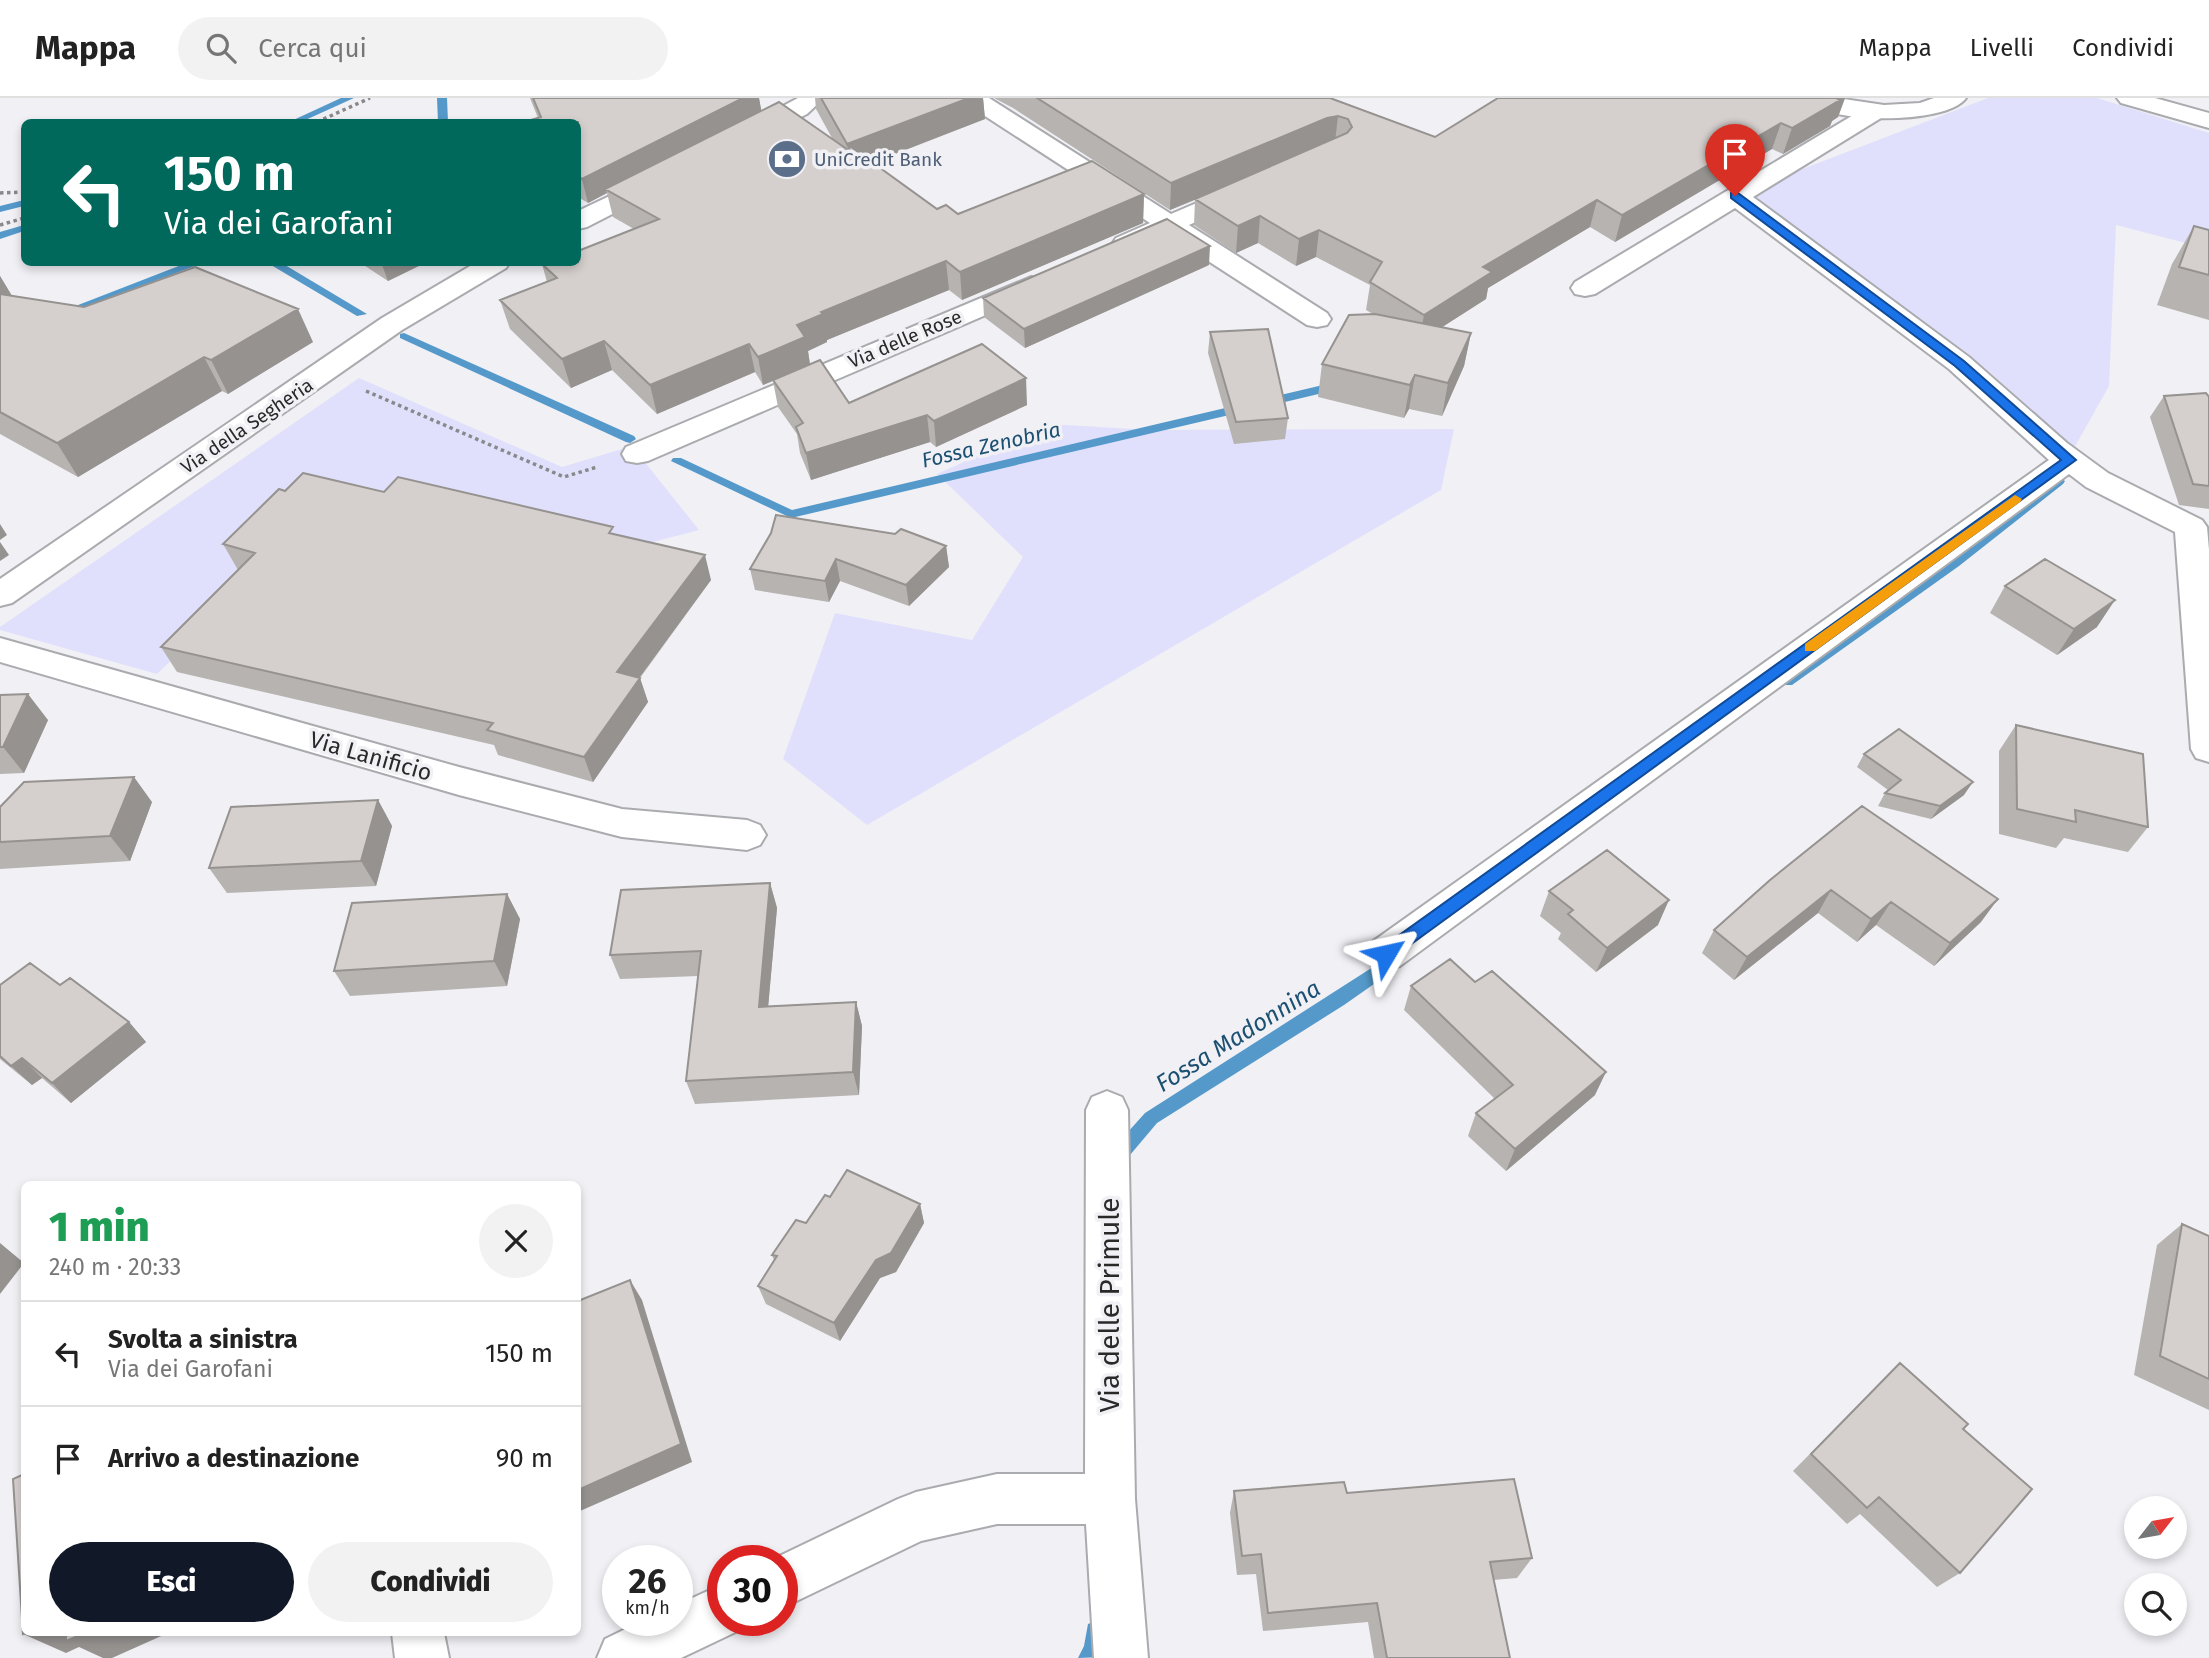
<!DOCTYPE html>
<html lang="it">
<meta charset="utf-8">
<style>
body{margin:0;font-family:"Fira Sans",sans-serif;background:#f2f2f2;color:#222;height:100vh;display:flex;flex-direction:column;font-size:26px;white-space:nowrap}
*{box-sizing:border-box;margin:0}
p{font-size:23px;color:#767676}
.icon{flex:none;width:38px;height:38px;fill:none;stroke:currentColor;stroke-width:2;stroke-linecap:round;stroke-linejoin:round}
.map{position:relative;flex:1;overflow:hidden}
.drawer{position:absolute;left:21px;top:1083px;width:560px;height:455px;display:flex;flex-direction:column;background:#fff;border-radius:10px;box-shadow:0 4px 10px #0003}
.drawer>*{flex:none}
.hud{position:absolute;left:21px;top:21px;width:560px;height:147px;border-radius:10px;box-shadow:0 4px 10px #0003;background:#00695c;color:#fff;overflow:hidden}
.needle{width:46px;rotate:59deg}
.controls{position:absolute;left:2124px;top:1398px;display:grid;gap:14px}
.controls a{display:grid;place-items:center;width:63px;height:63px;border-radius:50%;background:#fff;box-shadow:0 4px 10px #0003;font-size:35px}
.speed{position:absolute;left:602px;top:1447px;display:flex;gap:14px;font-size:35px;font-weight:700;text-align:center}
.speed>*{display:grid;place-content:center;width:91px;height:91px;border-radius:50%;background:#fff;box-shadow:0 4px 10px #0003;line-height:1}
.speed small{font-size:18px;font-weight:400}
.speed .limit{border:10px solid #d22;background:#fff;color:#111}
.pin{position:absolute;display:grid;place-items:center;width:60px;height:60px;color:#fff;margin:-72px -30px;border-radius:50% 50% 50% 0;rotate:-45deg;box-shadow:0 0 7px #0007}
.pin .icon{rotate:45deg}
.me{position:absolute;width:77px;margin:-38px;rotate:54deg;stroke-linejoin:round;filter:drop-shadow(0 0 5px #0008)}
.turn{display:flex;align-items:center;gap:24px;height:147px;padding:0 28px;font-size:32px}
.turn .icon{width:91px;height:91px;stroke-width:2.5}
.turn b{display:block;font-size:49px;line-height:60px}
.round{display:grid;place-items:center;flex:none;width:74px;height:74px;border-radius:37px;background:#f2f2f2}
.head{display:flex;align-items:center;justify-content:space-between;height:119px;padding:0 28px}
h1{font-size:42px;font-weight:800;line-height:52px;color:#1e9e55}
.button{display:flex;gap:14px;margin-top:auto;padding:14px 28px}
.button a{flex:1;height:80px;border-radius:42px;background:#111827;color:#fff;font-size:28px;font-weight:800;line-height:80px;text-align:center}
.button a+a{background:#f2f2f2;color:#222}
ul{padding:0;list-style:none}
li{display:flex;align-items:center;gap:21px;height:105px;padding:0 28px;border-top:2px solid #e0e0e0}
li div{flex:1}
li b{display:block;font-size:26px}
li em{font-style:normal}
header{display:flex;align-items:center;gap:42px;box-sizing:border-box;height:98px;padding:0 35px;background:#fff;border-bottom:2px solid #e0e0e0}
header strong{font-size:33px}
nav{display:flex;gap:38px;margin-inline-start:auto;font-size:24px}
.search{width:490px;height:63px;background:#f2f2f2;display:flex;align-items:center;gap:18px;box-sizing:border-box;padding:0 24px;border-radius:38px;color:#767676;font-size:26px}
.map>svg:first-child{display:block}
.green{fill:#e0e0fd}
.lines{fill:none;stroke-linecap:round;stroke-linejoin:round}
.stream{fill:#5499ca;fill-rule:evenodd}
.street-casing{stroke:#aaabaf;stroke-width:4}
.secondary-casing{stroke:#aaabaf;stroke-width:4}
.path{stroke:#89898c;stroke-width:3.5;stroke-dasharray:3.5 3.5;stroke-linecap:butt}
.street{fill:#fff;fill-rule:evenodd}
.secondary{fill:#fff;fill-rule:evenodd}
.wall{fill:#b7b3b0}
.shaded-wall{fill:#959290}
.building{fill:#d5d0cd;stroke:#959290;stroke-width:2}
.route{fill:#1a73e8;stroke:#114b97;stroke-width:2}
.slow{fill:#f59e0b}
.labels{text-anchor:middle;dominant-baseline:central;stroke-width:7;stroke-linejoin:round;paint-order:stroke}
.far-service-label{font-size:19px;fill:#4e5e75;stroke:#f0f0f5;text-anchor:start}
.far-street-label{font-size:19px;fill:#29292a;stroke:#f0f0f5}
.far-water-label{font-size:21px;font-style:italic;fill:#1c5072;stroke:#f0f0f5}
.street-label{font-size:23px;fill:#29292a;stroke:#f0f0f5}
.water-label{font-size:24px;font-style:italic;fill:#1c5072;stroke:#f0f0f5}
.near-street-label{font-size:28px;fill:#29292a;stroke:#f0f0f5}
</style>
<header>
<strong>Mappa</strong>
<div class="search"><svg class="icon" aria-label="search" viewBox="0 0 24 24"><circle cx="10" cy="10" r="6"/><path d="M15 15l6 6"/></svg>Cerca qui</div>
<nav><a>Mappa</a><a>Livelli</a><a>Condividi</a></nav>
</header>
<div class="map">
<svg width="2209" height="1560" viewBox="0 0 2209 1560">
<rect width="100%" height="100%" fill="#f0f0f5"/>
<path class="green" d="M1988,0H2097L2209,35V151L2116,127L2109,288L2073,352L1991,275L1748,101L1792,75Z
M359,280L562,369L632,348L699,432L630,450L355,386L157,576L0,532V529Z
M1049,326L1150,332L1454,331L1441,392L867,727L783,661L835,515L972,542L1023,459L937,376Z"/>
<g class="lines">
<path class="stream" d="M341,0H354L301,24H289Z
M437,0H447L448,24H438Z
M24,102V108L0,114V108Z
M24,127V133L0,141V134Z
M189,164H205L65,218L55,216Z
M266,164H280L367,216L357,218Z
M404,235L634,338L636,341L630,345L626,344L400,240V236Z
M1323,287L1327,288V294L791,420L671,363L673,360H681L792,412Z
M2059,379L2065,383L2063,386L1959,468L1792,587H1782L1780,583L1782,579L1949,462Z
M1398,853L1404,855L1406,860L1404,865L1344,907L1157,1025L1130,1057L1124,1059L1118,1057L1115,1051L1118,1045L1145,1015Z
M1096,1523L1104,1526L1107,1534L1103,1559L1078,1560L1084,1548L1088,1526Z"/>
<g class="street-casing">
<path id="street" d="M961,0H989L1171,116L1234,89L1243,86L1252,89L1256,94L1252,99L1189,127L1327,215L1331,221L1327,227L1317,229L1307,227L1168,137C1151,144 1134,156 1116,152L1112,146L1116,140L1150,125L965,5Z
M2117,0H2155L2209,15V30L2121,5Z
M1873,8L1881,10L1885,15L1881,20L1753,99L1969,259L2067,345L2108,375L2202,422L2207,429L2209,452V664L2196,660L2191,651L2175,434L2086,389L2069,376L1400,868L1386,872L1372,868L1366,856L1372,844L2049,362L1949,271L1735,110L1595,196L1585,198L1575,196L1571,190L1575,184L1865,10Z
M1031,179L1041,181L1045,187L1041,193L648,363L637,365L626,363L622,356L626,349Z
M0,540L459,669L622,711L747,722L760,727L766,737L760,747L747,752L622,739L459,697L0,564Z
M1107,993L1122,999L1128,1012L1135,1401L1148,1560H1094L1086,1426H997L921,1443L782,1510V1463H769L898,1401L916,1394L997,1376H1085L1086,1012L1092,999Z
M723,1486V1522H745L742,1531L681,1560H597L605,1541L644,1522H677V1507Z
M392,1535H444L449,1560H395Z"/>
</g>
<g class="secondary-casing">
<path id="secondary" d="M798,0H824L807,16L756,42L747,44L738,42L735,37L738,32Z
M1801,0H1837L1884,7L1920,5L1934,0H1966C1946,28 1819,26 1801,0Z
M656,76L665,79L669,84L665,89L587,129L578,131V113Z
M477,164H510L506,170L402,232L12,505L0,508V481L382,220Z"/>
</g>
<path class="path" d="M317,24L370,0
M0,95L24,94
M0,127L24,120
M366,293L564,379L597,369"/>
<use href="#street" class="street"/>
<use href="#secondary" class="secondary"/>
</g>
<path class="wall" d="M530,0H759L761,13L832,40L816,11L815,0H983L985,21L872,64L937,111L958,116L1144,96L1143,125L962,202L949,192L827,242V244L808,253L810,266L849,305L1027,307L936,349L930,344L811,382L800,355L797,336L778,309L773,283L763,287L755,274L657,316L612,272L571,290L510,231L500,202L547,184L542,166L634,131L613,119L607,95L588,105L578,99V24L538,20Z
M994,0H1332L1435,39L1498,0H1845L1838,19L1832,23L1830,28L1783,56L1772,51L1615,144L1590,129L1488,190L1486,201L1442,229L1471,235L1464,268L1442,318L1409,311L1404,320L1318,299L1322,266L1373,216L1366,212L1370,187L1316,159L1296,168L1258,145L1236,155L1194,127L1195,102L1170,112L1013,10Z
M2194,128L2209,132V222L2157,207L2172,166Z
M359,164H427L388,183Z
M1209,167L1025,250L984,219L983,200Z
M0,178L12,198L313,244L228,296L222,293L78,379L0,336Z
M1210,234L1288,320L1285,341L1234,346L1208,255Z
M2164,298L2209,299V411L2179,407L2150,319Z
M285,393L384,394L615,436L711,482L640,580L648,604L593,684L498,657L494,647L177,574L161,549L238,472L223,446Z
M946,448L949,469L909,508L840,483L829,504L755,492L750,471Z
M2005,488L2097,529L2057,557L1990,515Z
M0,597L48,622L24,675L0,676Z
M2016,627L2148,729L2128,754L2064,740L2056,750L1999,736V653Z
M1864,656L1964,697L1931,721L1878,708L1885,695L1888,692L1857,669Z
M378,702L392,728L376,788L227,795L209,770Z
M152,704L130,763L0,771V709Z
M1862,708L1981,824L1934,868L1876,827L1857,844L1818,815L1734,882L1702,855L1714,832Z
M770,785L777,810L768,908L856,904L862,928L859,997L695,1006L686,983L698,878L620,881L610,857Z
M1549,793L1658,827L1596,874L1558,841L1561,835L1540,818Z
M507,796L520,821L507,888L350,898L334,873Z
M0,887H60L129,924L146,944L71,1005L42,980L32,987L0,961Z
M1411,888L1595,997L1506,1073L1468,1038L1476,1015L1495,1001L1404,912Z
M830,1099L920,1106L924,1125L896,1174L880,1180L840,1243L766,1206L758,1188L774,1162L772,1157L806,1125Z
M2182,1126L2209,1138V1312L2134,1277L2157,1147Z
M1900,1265L1963,1331L1960,1475L1937,1489L1860,1416L1847,1426L1793,1373Z
M1234,1393L1347,1395L1532,1460L1517,1480L1493,1482L1510,1560H1374L1368,1524L1263,1533L1256,1476L1237,1477L1230,1415Z"/>
<path class="shaded-wall" d="M743,0H759L762,16L605,91L607,95L588,105L582,81Z
M969,0H983L985,21L854,72L851,54L847,46Z
M1836,0H1845L1838,19L1832,23L1830,28L1783,56L1792,30Z
M1338,18L1335,44L1324,47L1170,112L1171,85L1327,20Z
M1781,25L1772,51L1615,144L1622,117Z
M1144,96L1143,125L962,202L960,174Z
M1597,102L1590,129L1488,190L1486,201L1419,244L1424,217L1483,169Z
M1260,118L1258,145L1236,155L1238,128Z
M1319,132L1316,159L1296,168L1299,141Z
M1210,148L1209,167L1025,250L1024,231Z
M946,163L949,192L827,242V244L808,253L810,267L763,287L758,259L797,227L821,214Z
M381,164H427L388,183Z
M0,178L15,203L0,216Z
M298,211L313,244L228,296L211,262Z
M1471,235L1464,268L1442,318L1448,285Z
M604,243L612,272L571,290L562,261Z
M749,246L755,274L657,316L650,287Z
M204,259L222,293L78,379L57,345Z
M1415,277L1409,311L1404,320L1410,287Z
M1026,280L1027,307L936,349L934,323Z
M927,317L930,344L811,382L806,355Z
M0,426L7,437L0,442Z
M0,444L9,457L0,463Z
M946,448L949,469L909,508L906,487Z
M705,457L711,482L625,599L617,574Z
M836,461L840,483L829,504L825,483Z
M2115,502L2097,529L2057,557L2074,531Z
M640,580L648,604L593,684L584,659Z
M28,596L48,622L24,675L3,649Z
M134,679L152,704L130,763L110,738Z
M1973,684L1964,697L1931,721L1940,708Z
M378,702L392,728L376,788L361,763Z
M770,785L777,810L766,933L759,909Z
M1831,792L1818,815L1734,882L1747,859Z
M507,796L520,821L507,888L494,863Z
M1998,801L1981,824L1934,868L1950,845Z
M1669,802L1658,827L1596,874L1607,850Z
M1891,804L1876,827L1857,844L1871,821Z
M856,904L862,928L859,997L853,974Z
M129,924L146,944L71,1005L52,985Z
M22,960L42,980L32,987L11,968Z
M1606,974L1595,997L1506,1073L1515,1051Z
M920,1106L924,1125L896,1174L880,1180L840,1243L834,1225L876,1162Z
M0,1145L24,1165L0,1196Z
M630,1182L642,1202L692,1364L580,1413L578,1410V1392Z
M25,1535H168L112,1560H103L79,1549L66,1555L23,1536Z"/>
<path class="building" d="M533,0H743L582,81L578,78V24H524L541,19Z
M821,0H969L847,46Z
M1037,0H1330L1435,39L1498,0H1836L1840,2L1792,30L1781,25L1622,117L1597,102L1483,169L1492,174L1424,217L1370,184L1382,164L1319,132L1299,141L1260,118L1238,128L1195,101L1347,35L1352,29L1348,21L1338,18L1327,20L1171,85Z
M779,4L851,54L847,46L937,111L946,107L958,116L1092,63L1144,96L960,174L946,163L821,214L823,216L797,227L805,239L758,259L749,246L650,287L604,243L562,261L500,202L557,180L542,166L547,164H578V153L659,121L605,91Z
M1167,121L1210,148L1024,231L983,200Z
M2194,128L2209,132V177L2179,169Z
M195,169L298,211L211,262L204,259L57,345L0,314V196L84,209Z
M1375,216L1471,235L1448,285L1415,277L1410,287L1322,266L1349,217Z
M1268,231L1288,320L1236,324L1210,234Z
M982,246L1026,280L934,323L927,317L806,355L796,329L803,325L773,282L820,262L849,305Z
M2206,295L2209,299V388L2193,386L2164,298Z
M303,375L384,394L398,379L613,429L609,435L705,457L617,574L640,580L584,659L487,632L493,625L161,549L255,455L223,446L279,391L285,393Z
M776,417L895,436L901,431L946,448L906,487L836,461L825,483L750,471L771,435Z
M2045,461L2115,502L2074,531L2005,488Z
M28,596L3,649H0V597Z
M2016,627L2143,656L2148,729L2075,712L2076,724L2017,711Z
M1899,631L1973,684L1940,708L1885,695L1901,682L1864,656Z
M134,679L110,738L0,744V709L24,684Z
M378,702L361,763L209,770L231,709Z
M1862,708L1998,801L1950,845L1891,804L1871,821L1831,792L1747,859L1714,832L1770,782Z
M1607,752L1669,802L1607,850L1568,816L1573,812L1549,793Z
M770,785L759,909L856,904L853,974L686,983L701,853L610,857L621,792Z
M507,796L494,863L334,873L352,805Z
M1450,861L1475,884L1492,873L1606,974L1515,1051L1476,1015L1513,987L1411,888Z
M30,865L60,887L70,880L129,924L52,985L22,960L11,968L0,958V887Z
M847,1072L920,1106L891,1155L876,1162L834,1225L758,1188L777,1158L772,1157L796,1122L806,1125L825,1097L830,1099Z
M2182,1126L2209,1138V1281L2160,1258Z
M630,1182L681,1346L578,1392V1203Z
M1900,1265L1968,1326L1963,1331L2032,1391L1960,1475L1879,1399L1867,1410L1811,1356Z
M24,1376L25,1535L23,1536L13,1381Z
M1514,1381L1532,1460L1490,1464L1510,1560H1387L1377,1505L1268,1515L1261,1456L1242,1458L1234,1393L1344,1384L1347,1395Z
M66,1535H85L66,1543Z"/>
<path class="route" d="M1731,95H1738L1964,263L2076,362L1392,860H1380L1378,856L1380,851L2061,362L1955,268L1731,100Z"/>
<path class="slow" d="M2015,397L2022,401L2020,404L1815,553H1805V546Z"/>
<defs>
<g id="bank-disc" transform="scale(2.0125)"><circle r="9.5" fill="#5c6f8a" stroke="#f0f0f5"/><path d="M-6-4H6V4H-6ZM0-2.3a2.3 2.3 0 1 0 0 4.6a2.3 2.3 0 1 0 0-4.6Z" fill="#fff"/></g>
</defs>
<g fill-rule="evenodd">
<use href="#bank-disc" x="787" y="61"/>
</g>
<g class="labels">
<g class="far-service-label">
<text x="814" y="61">UniCredit Bank</text>
</g>
<g class="far-street-label">
<text transform="translate(905 241) rotate(-23)">Via delle Rose</text>
<text transform="translate(247 328) rotate(-34)">Via della Segheria</text>
</g>
<g class="far-water-label">
<text transform="translate(991 347) rotate(-13)">Fossa Zenobria</text>
</g>
<g class="street-label">
<text transform="translate(371 658) rotate(16)">Via Lanificio</text>
</g>
<g class="water-label">
<text transform="translate(1238 938) rotate(-32)">Fossa Madonnina</text>
</g>
<g class="near-street-label">
<text transform="translate(1109 1207) rotate(-90)">Via delle Primule</text>
</g>
</g>
</svg>
<div class="controls">
<a><svg class="needle" viewBox="-14 -14 28 28"><path d="M0-13l5 13h-10z" fill="#e53935"/><path d="M0 13l5-13h-10z" fill="#767676"/></svg></a>
<a><svg class="icon" aria-label="search" viewBox="0 0 24 24"><circle cx="10" cy="10" r="6"/><path d="M15 15l6 6"/></svg></a>
</div>
<div class="speed"><div>26<small>km/h</small></div><div class="limit">30</div></div>
<div class="pin" style="left:1735px;top:98px;background:#d93025"><svg class="icon" aria-label="arrive" viewBox="0 0 24 24"><path d="M6 21V4h12l-3 4 3 4H6"/></svg></div>
<svg class="me" style="left:1386px;top:856px" viewBox="-20 -20 40 40"><path d="M0-17L14 15 0 8-14 15z" fill="#1a73e8" stroke="#fff" stroke-width="4"/></svg>
<div class="hud">
<div class="turn"><svg class="icon" aria-label="left" viewBox="0 0 24 24"><path d="M17 20v-9H6M10 6l-5 5 5 5"/></svg><div><b>150 m</b>Via dei Garofani</div></div>
</div>
<section class="drawer">
<div class="head"><div><h1>1 min</h1><p>240 m · 20:33</p></div><a class="round"><svg class="icon" aria-label="close" viewBox="0 0 24 24"><path d="M6 6l12 12M18 6L6 18"/></svg></a></div>
<ul>
<li><svg class="icon" aria-label="left" viewBox="0 0 24 24"><path d="M17 20v-9H6M10 6l-5 5 5 5"/></svg><div><b>Svolta a sinistra</b><p>Via dei Garofani</p></div><em>150 m</em></li>
<li><svg class="icon" aria-label="arrive" viewBox="0 0 24 24"><path d="M6 21V4h12l-3 4 3 4H6"/></svg><div><b>Arrivo a destinazione</b></div><em>90 m</em></li>
</ul>
<div class="button"><a>Esci</a><a>Condividi</a></div>
</section>
</div>
